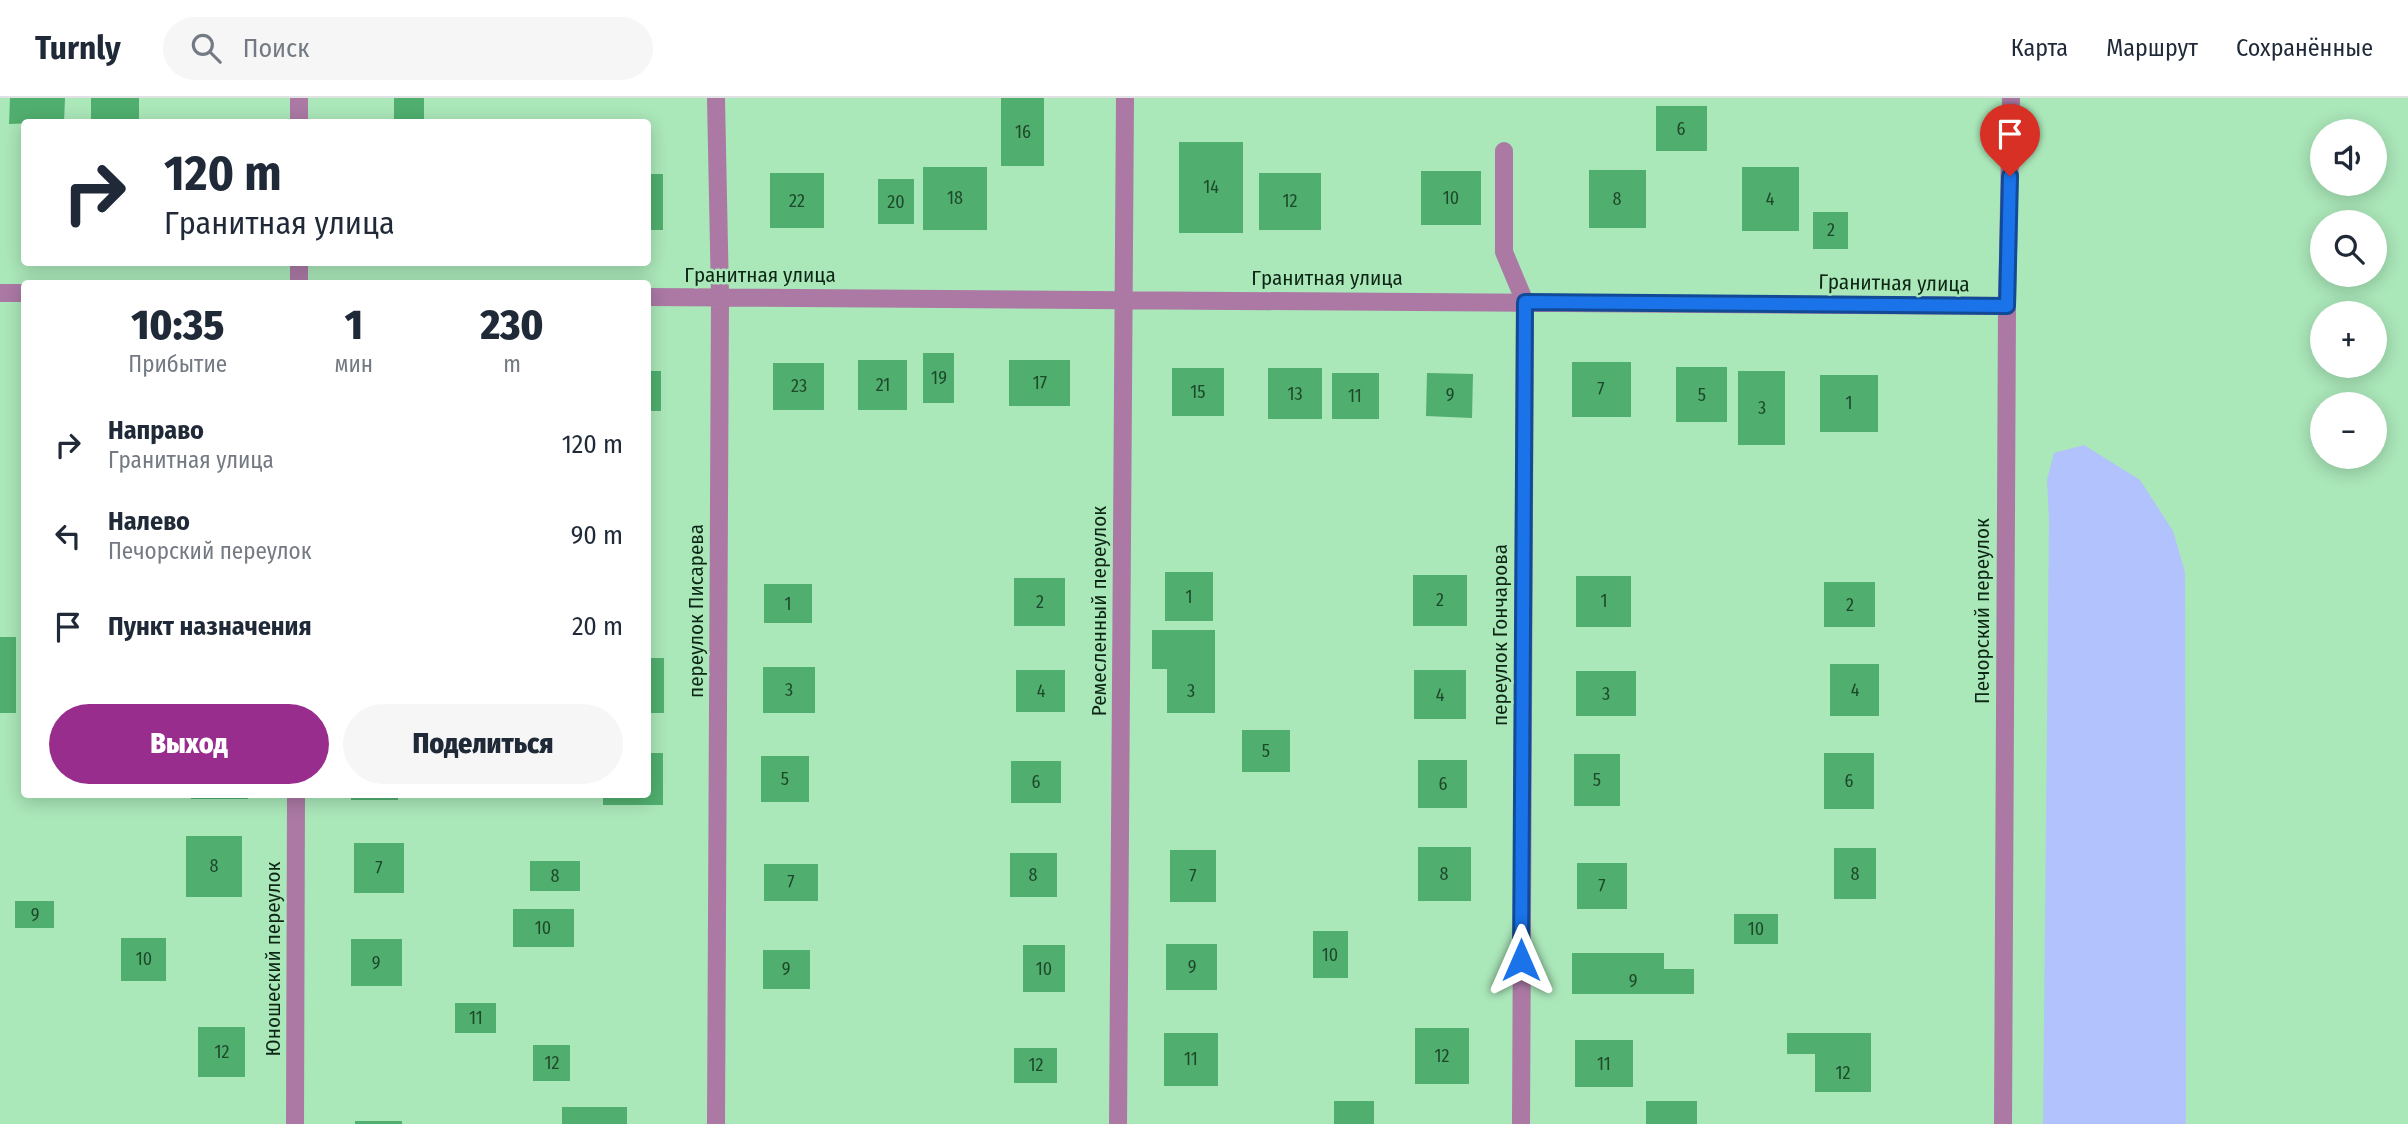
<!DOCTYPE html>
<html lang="ru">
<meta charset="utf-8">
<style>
body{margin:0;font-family:"Fira Sans Condensed",sans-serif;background:#f6f6f7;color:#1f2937;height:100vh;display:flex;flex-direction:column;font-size:26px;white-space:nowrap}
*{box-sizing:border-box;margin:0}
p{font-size:23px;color:#747a83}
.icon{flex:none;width:38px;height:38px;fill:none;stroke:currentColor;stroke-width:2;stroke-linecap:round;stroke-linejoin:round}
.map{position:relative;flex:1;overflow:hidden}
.sheet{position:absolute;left:21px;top:182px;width:630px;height:518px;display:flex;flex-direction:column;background:#fff;border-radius:7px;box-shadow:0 4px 18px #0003}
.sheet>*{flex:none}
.top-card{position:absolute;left:21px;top:21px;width:630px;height:147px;border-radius:7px;box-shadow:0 4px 18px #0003;background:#fff;color:#1f2937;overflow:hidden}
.fabs{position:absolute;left:2310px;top:21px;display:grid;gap:14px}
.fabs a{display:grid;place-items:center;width:77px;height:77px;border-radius:50%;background:#fff;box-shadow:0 4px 18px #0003;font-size:35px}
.pin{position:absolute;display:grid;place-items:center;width:60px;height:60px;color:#fff;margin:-72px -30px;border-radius:50% 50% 50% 0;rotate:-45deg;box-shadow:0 0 7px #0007}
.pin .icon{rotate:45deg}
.me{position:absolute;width:77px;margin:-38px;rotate:0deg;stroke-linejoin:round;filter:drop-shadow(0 0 5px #0008)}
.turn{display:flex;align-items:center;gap:24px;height:147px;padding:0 28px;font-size:32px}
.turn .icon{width:91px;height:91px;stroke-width:2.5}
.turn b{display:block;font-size:49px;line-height:60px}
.eta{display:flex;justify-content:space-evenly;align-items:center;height:119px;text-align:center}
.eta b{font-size:42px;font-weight:800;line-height:49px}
.action{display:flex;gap:14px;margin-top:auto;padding:14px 28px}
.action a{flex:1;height:80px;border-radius:42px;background:#982d8e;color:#fff;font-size:28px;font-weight:800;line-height:80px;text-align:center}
.action a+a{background:#f6f6f7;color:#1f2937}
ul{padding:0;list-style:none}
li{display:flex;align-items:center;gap:21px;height:91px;padding:0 28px}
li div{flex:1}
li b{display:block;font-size:26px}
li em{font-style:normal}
header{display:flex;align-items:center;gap:42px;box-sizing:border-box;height:98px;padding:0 35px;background:#fff;border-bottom:2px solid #e0e1e3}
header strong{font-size:33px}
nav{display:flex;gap:38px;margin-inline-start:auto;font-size:24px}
.search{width:490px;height:63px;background:#f6f6f7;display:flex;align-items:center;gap:18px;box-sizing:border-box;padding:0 24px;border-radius:38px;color:#747a83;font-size:26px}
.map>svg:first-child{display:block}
.green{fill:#b2c2fc}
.building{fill:#50af6e}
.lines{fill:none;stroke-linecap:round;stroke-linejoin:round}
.minor{stroke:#ab79a4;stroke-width:18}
.tertiary{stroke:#ab79a4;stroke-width:18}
.route-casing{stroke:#114b97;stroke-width:18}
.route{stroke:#1a73e8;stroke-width:12}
.labels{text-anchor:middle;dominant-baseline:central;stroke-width:5;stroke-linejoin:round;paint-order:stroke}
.number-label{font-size:18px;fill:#1e482b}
.street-label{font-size:21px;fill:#0d2615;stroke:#aae7b9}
</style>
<header>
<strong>Turnly</strong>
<div class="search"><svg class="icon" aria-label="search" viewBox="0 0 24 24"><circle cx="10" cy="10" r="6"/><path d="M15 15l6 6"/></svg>Поиск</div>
<nav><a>Карта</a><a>Маршрут</a><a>Сохранённые</a></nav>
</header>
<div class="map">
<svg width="2408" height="1026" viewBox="0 0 2408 1026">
<rect width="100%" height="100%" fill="#aae7b9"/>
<path class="green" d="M2084,347L2140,382L2173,433L2185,474L2186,1026H2043L2049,421L2047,382L2054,355Z"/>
<path class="building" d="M10,0H65L64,24L9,26Z
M91,0H139V24H91Z
M394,0H424V24H394Z
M1001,0H1044V68H1001Z
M1656,8H1707V53H1656Z
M1179,44H1243V135H1179Z
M923,69H987V132H923Z
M1742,69H1799V133H1742Z
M1589,72H1646V130H1589Z
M1421,73H1481V127H1421Z
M770,75H824V130H770Z
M1259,75H1321V132H1259Z
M648,76H663V132H648Z
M878,81H914V126H878Z
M1813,114H1848V151H1813Z
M923,255H954V305H923Z
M858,262H907V312H858Z
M1009,262H1070V308H1009Z
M1572,264H1631V319H1572Z
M773,265H824V312H773Z
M1676,269H1727V324H1676Z
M1172,270H1224V318H1172Z
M1268,270H1322V321H1268Z
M648,273H661V313H648Z
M1738,273H1785V347H1738Z
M1332,275H1379V321H1332Z
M1427,275L1473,276L1472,320L1426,318Z
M1820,277H1878V334H1820Z
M1165,474H1213V523H1165Z
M1413,477H1467V528H1413Z
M1576,478H1631V529H1576Z
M1014,480H1065V528H1014Z
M1824,484H1875V529H1824Z
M764,486H812V525H764Z
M1152,532H1215V615H1167V571H1152Z
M0,539H16V615H0Z
M648,560H664V615H648Z
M1830,566H1879V618H1830Z
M763,569H815V615H763Z
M1016,572H1065V614H1016Z
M1414,572H1466V621H1414Z
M1576,573H1636V618H1576Z
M1242,632H1290V674H1242Z
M648,655H663V707H603V696H648Z
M1824,655H1874V711H1824Z
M1574,656H1620V708H1574Z
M761,658H809V704H761Z
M1418,662H1467V710H1418Z
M1011,663H1061V705H1011Z
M191,696H248V701H191Z
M351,696H398V702H351Z
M186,738H242V799H186Z
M354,745H404V795H354Z
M1418,749H1471V803H1418Z
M1834,750H1876V801H1834Z
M1170,752H1216V804H1170Z
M1010,755H1057V799H1010Z
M530,763H580V793H530Z
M1577,765H1627V811H1577Z
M764,766H818V803H764Z
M15,803H54V830H15Z
M513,811H574V849H513Z
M1734,816H1778V846H1734Z
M1313,833H1348V880H1313Z
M121,840H166V883H121Z
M351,841H402V888H351Z
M1166,846H1217V892H1166Z
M1023,847H1065V894H1023Z
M763,852H810V891H763Z
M1572,855H1664V871H1694V896H1572Z
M455,905H496V935H455Z
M198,929H245V979H198Z
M1415,930H1469V986H1415Z
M1164,935H1218V988H1164Z
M1787,935H1871V994H1815V956H1787Z
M1575,942H1633V989H1575Z
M533,947H570V983H533Z
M1014,950H1057V985H1014Z
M1334,1003H1374V1026H1334Z
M1646,1003H1697V1026H1646Z
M562,1009H627V1026H562Z
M355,1023H402V1026H355Z"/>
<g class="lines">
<path class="minor" d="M716,0L720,199L716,1026
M299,24V0
M1504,53V154L1525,204L1521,1026
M299,186V164
M0,195H24
M648,199L2007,208
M295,1026L296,696
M1118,1026L1125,0"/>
<path class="tertiary" d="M2003,1026L2007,208L2011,0"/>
</g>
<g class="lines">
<g class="route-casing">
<path id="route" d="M1521,862L1525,204L2007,208L2010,78"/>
</g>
<use href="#route" class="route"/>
</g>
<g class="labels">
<g class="number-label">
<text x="1681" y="31">6</text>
<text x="1023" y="34">16</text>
<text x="1211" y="89">14</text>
<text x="955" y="100">18</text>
<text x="1451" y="100">10</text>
<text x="1617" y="101">8</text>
<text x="1770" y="101">4</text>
<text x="797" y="103">22</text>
<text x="1290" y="103">12</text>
<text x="896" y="104">20</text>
<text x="1831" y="132">2</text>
<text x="939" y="280">19</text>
<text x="1040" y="285">17</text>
<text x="883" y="287">21</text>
<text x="799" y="288">23</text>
<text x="1601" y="291">7</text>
<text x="1198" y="294">15</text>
<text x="1295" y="296">13</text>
<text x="1450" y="297">9</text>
<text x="1702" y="297">5</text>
<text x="1355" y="298">11</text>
<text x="1849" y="305">1</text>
<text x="1762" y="310">3</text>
<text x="1189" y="499">1</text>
<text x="1440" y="502">2</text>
<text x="1604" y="503">1</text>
<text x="1040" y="504">2</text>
<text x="788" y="506">1</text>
<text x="1850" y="507">2</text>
<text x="789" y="592">3</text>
<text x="1855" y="592">4</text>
<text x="1041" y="593">4</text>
<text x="1191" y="593">3</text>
<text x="1606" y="596">3</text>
<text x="1440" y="597">4</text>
<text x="1266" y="653">5</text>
<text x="785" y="681">5</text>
<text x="1597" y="682">5</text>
<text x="1849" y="683">6</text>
<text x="1036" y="684">6</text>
<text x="1443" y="686">6</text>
<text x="214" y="768">8</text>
<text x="379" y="770">7</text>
<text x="1444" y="776">8</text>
<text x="1855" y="776">8</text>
<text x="1033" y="777">8</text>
<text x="555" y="778">8</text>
<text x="1193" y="778">7</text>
<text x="791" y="784">7</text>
<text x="1602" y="788">7</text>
<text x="35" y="817">9</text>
<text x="543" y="830">10</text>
<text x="1756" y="831">10</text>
<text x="1330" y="857">10</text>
<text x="144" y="861">10</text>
<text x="376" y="865">9</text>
<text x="1192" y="869">9</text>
<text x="786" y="871">9</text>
<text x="1044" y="871">10</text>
<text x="1633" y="883">9</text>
<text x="476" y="920">11</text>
<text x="222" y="954">12</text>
<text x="1442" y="958">12</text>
<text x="1191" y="961">11</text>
<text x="552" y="965">12</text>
<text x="1604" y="966">11</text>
<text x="1036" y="967">12</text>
<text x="1843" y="975">12</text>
</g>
<g class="street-label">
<text x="760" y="177">Гранитная улица</text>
<text x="1327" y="180">Гранитная улица</text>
<text transform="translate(1894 185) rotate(1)">Гранитная улица</text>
<text transform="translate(696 513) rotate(-90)">переулок Писарева</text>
<text transform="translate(1099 513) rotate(-90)">Ремесленный переулок</text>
<text transform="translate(1982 513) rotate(-90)">Печорский переулок</text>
<text transform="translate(1500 537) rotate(-90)">переулок Гончарова</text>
<text transform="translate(273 861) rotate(-90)">Юношеский переулок</text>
</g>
</g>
</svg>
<div class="fabs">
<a><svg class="icon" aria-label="sound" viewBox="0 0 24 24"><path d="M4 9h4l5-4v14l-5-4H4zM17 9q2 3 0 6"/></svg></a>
<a><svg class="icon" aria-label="search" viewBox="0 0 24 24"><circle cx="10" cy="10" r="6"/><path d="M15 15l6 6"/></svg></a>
<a>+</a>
<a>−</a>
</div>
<div class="pin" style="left:2010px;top:78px;background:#d93025"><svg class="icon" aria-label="arrive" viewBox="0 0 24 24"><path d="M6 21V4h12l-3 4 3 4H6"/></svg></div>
<svg class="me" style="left:1521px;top:862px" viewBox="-20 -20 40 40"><path d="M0-17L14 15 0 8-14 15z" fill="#1a73e8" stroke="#fff" stroke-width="4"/></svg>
<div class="top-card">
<div class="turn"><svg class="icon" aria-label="right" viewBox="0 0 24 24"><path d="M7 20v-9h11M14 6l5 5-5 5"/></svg><div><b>120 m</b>Гранитная улица</div></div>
</div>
<section class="sheet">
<div class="eta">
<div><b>10:35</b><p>Прибытие</p></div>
<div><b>1</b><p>мин</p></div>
<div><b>230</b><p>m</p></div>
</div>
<ul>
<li><svg class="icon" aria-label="right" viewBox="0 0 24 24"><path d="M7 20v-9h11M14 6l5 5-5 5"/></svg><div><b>Направо</b><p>Гранитная улица</p></div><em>120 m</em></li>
<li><svg class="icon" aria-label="left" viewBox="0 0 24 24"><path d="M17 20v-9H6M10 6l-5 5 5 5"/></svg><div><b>Налево</b><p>Печорский переулок</p></div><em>90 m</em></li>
<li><svg class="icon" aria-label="arrive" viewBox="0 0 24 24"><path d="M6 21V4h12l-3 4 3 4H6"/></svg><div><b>Пункт назначения</b></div><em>20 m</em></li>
</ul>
<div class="action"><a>Выход</a><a>Поделиться</a></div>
</section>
</div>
